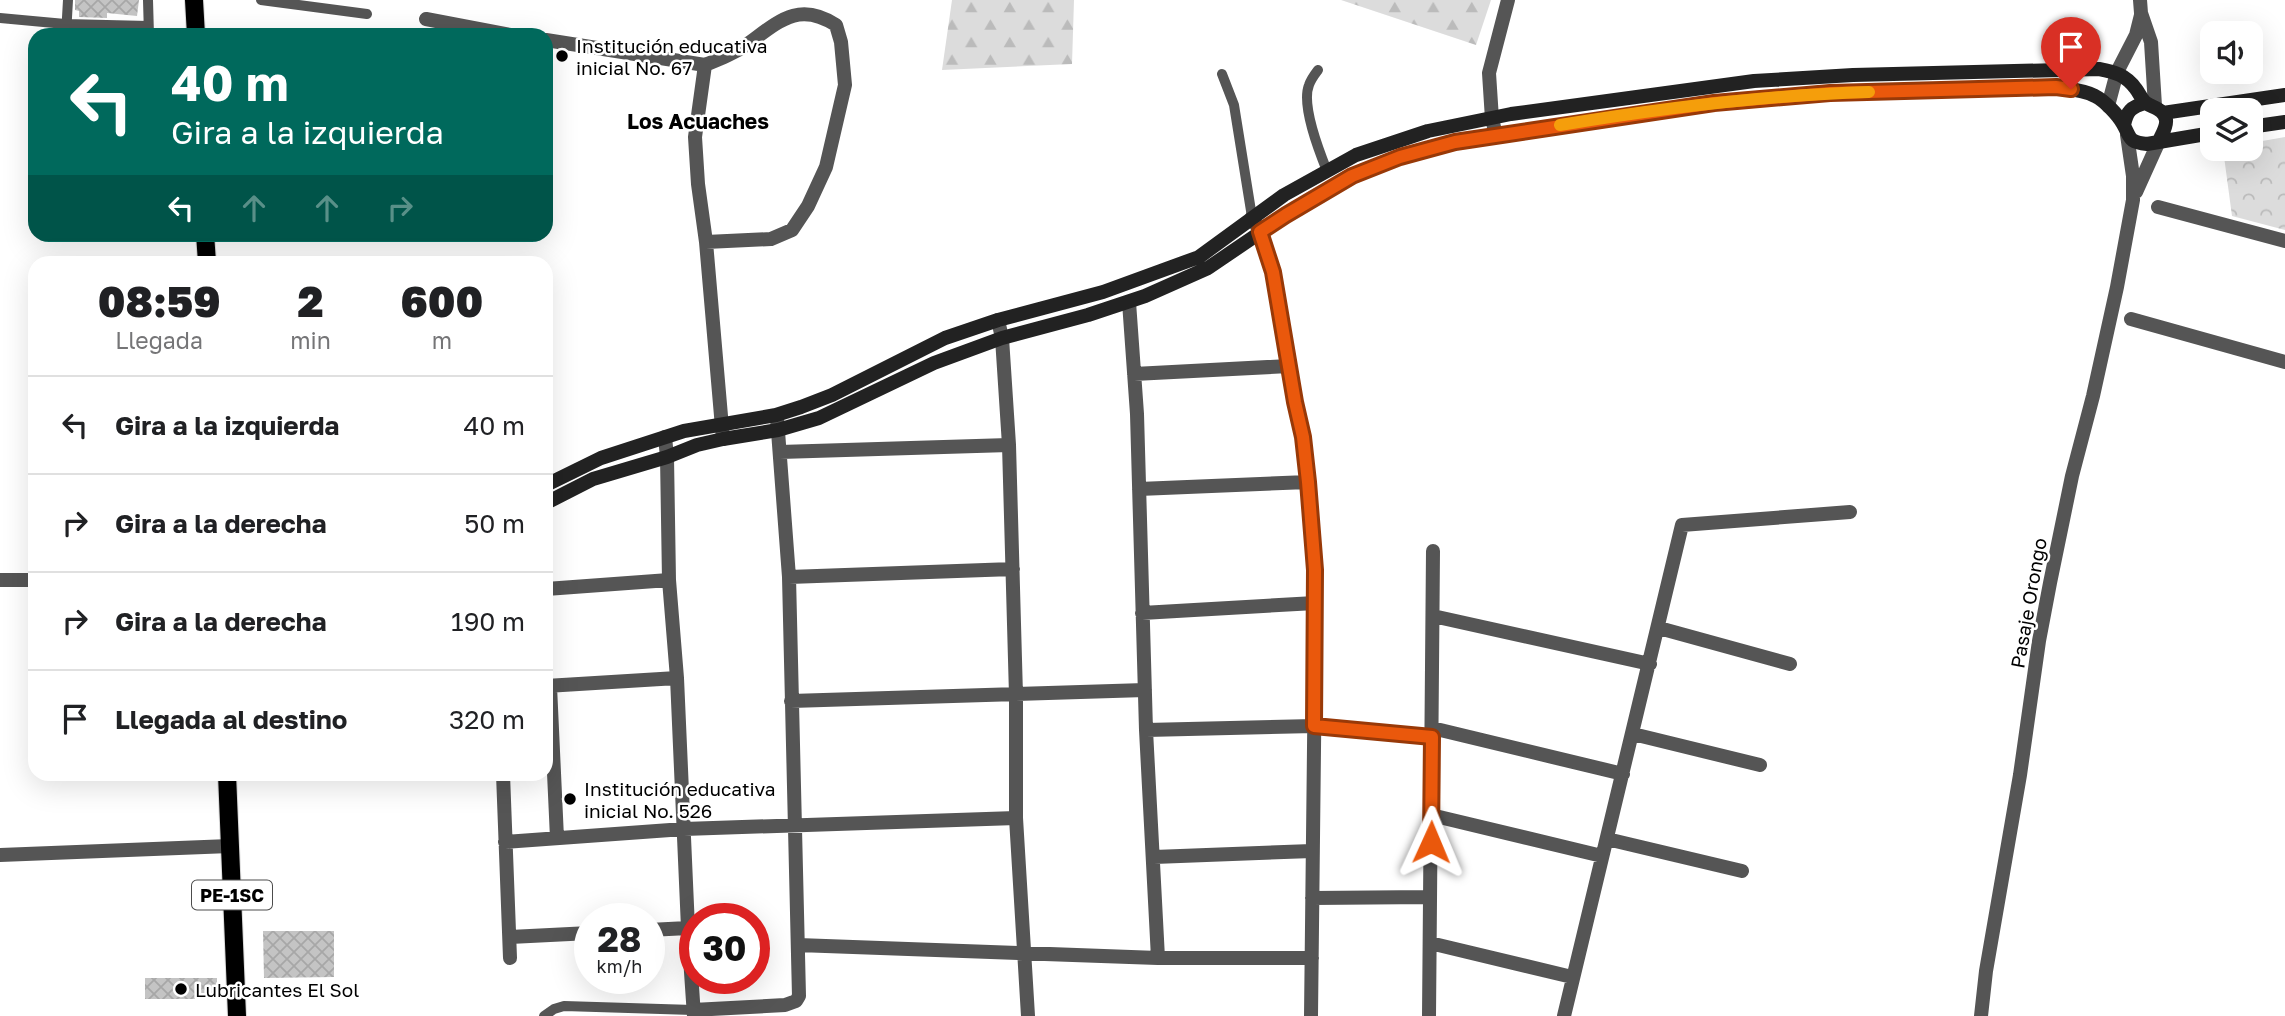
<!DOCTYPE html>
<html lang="es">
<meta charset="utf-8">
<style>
body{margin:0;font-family:"Golos Text",sans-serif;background:#f2f2f2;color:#202124;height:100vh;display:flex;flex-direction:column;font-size:26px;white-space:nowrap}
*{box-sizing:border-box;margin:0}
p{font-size:23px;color:#757577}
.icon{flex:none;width:38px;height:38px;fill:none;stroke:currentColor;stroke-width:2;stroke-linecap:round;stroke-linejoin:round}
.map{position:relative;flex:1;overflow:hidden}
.sheet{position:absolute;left:28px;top:256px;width:525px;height:525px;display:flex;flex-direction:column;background:#fff;border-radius:21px;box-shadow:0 7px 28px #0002}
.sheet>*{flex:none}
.banner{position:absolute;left:28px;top:28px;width:525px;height:214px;border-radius:21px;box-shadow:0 7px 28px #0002;background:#00695c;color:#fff;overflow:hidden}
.tools{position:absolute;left:2200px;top:21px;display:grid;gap:14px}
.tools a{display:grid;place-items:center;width:63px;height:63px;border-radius:14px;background:#fff;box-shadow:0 7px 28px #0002;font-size:35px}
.speed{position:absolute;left:574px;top:903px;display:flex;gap:14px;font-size:35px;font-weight:700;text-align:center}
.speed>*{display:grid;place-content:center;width:91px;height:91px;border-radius:50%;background:#fff;box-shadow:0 7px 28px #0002;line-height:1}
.speed small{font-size:18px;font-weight:400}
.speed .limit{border:10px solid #d22;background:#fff;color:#111}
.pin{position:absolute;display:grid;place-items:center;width:60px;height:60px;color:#fff;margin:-72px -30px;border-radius:50% 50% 50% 0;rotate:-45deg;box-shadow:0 0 7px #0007}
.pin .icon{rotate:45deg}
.me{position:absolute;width:77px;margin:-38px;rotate:1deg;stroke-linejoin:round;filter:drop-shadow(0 0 5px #0008)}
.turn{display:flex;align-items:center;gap:24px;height:147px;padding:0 28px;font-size:32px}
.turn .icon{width:91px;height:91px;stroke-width:2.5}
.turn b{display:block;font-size:49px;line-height:60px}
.lanes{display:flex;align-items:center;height:66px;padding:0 28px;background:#0003;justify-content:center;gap:35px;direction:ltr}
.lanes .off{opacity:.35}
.eta{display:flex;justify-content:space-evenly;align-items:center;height:119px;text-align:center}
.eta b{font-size:42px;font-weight:800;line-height:49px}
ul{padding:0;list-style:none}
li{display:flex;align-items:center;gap:21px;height:98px;padding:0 28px;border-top:2px solid #e0e0e0}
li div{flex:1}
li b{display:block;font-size:26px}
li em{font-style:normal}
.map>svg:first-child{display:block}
.forest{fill:url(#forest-firs)}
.park{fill:url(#park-crowns)}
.building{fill:url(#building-cross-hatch)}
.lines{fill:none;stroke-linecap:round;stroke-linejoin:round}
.primary-casing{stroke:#dbdbdb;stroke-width:20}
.lane{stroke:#555;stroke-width:10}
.street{stroke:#555;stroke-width:14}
.secondary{stroke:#222;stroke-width:14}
.primary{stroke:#000;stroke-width:18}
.route-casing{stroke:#983908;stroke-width:18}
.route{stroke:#ea580c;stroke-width:12}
.slow{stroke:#f59e0b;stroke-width:12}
.poi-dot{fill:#000;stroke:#fff;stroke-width:2.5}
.labels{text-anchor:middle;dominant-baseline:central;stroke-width:5;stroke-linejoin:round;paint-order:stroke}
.shield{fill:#fff;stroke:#4c4c4c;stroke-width:2}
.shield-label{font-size:18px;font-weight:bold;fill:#000}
.poi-label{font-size:19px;fill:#000;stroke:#fff;text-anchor:start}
.street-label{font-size:19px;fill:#000;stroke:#fff}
.neighbourhood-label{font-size:21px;font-weight:bold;fill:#000;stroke:#fff}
</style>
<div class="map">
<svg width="2285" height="1016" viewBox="0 0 2285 1016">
<defs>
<pattern id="forest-firs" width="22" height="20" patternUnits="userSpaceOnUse" patternTransform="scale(1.75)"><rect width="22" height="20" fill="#dcdcdc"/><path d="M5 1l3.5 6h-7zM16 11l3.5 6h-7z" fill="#bbb"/></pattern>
<pattern id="park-crowns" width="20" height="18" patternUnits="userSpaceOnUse" patternTransform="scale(1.75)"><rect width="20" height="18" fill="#dcdcdc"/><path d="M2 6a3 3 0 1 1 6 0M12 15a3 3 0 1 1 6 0" fill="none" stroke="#bbb"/></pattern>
<pattern id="building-cross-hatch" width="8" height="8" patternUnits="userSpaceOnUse" patternTransform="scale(1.75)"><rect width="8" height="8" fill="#c4c4c4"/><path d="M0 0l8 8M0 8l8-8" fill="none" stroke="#a7a7a7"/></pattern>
</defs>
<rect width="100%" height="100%" fill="#fff"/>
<path class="forest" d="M952,0H1074L1072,64L942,70Z
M1341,0H1491L1476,45Z"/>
<path class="park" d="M2285,137V230L2232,216L2223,149H2250L2251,143Z"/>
<path class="building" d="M75,0H139L137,16L107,13V18L79,17V11L75,10Z
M263,931H334V977L264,978Z
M145,978H217V999H145Z"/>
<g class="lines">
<g class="primary-casing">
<path id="primary" d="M194,0L196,35
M205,234L207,262
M227,774L237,1016"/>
</g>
<path class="lane" d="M148,0L149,35
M261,0L367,14
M0,18L65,24L148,26
M66,35L68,0
M1318,70C1315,74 1311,79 1309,85C1301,105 1319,151 1327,171
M1222,74L1234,105L1252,217
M544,1016L554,1009L564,1006L693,1010"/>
<path class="street" d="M2140,0L2141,13L2151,42L2155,106
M426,19L510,35
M546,40L705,65C720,59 735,53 749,43C779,21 799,1 836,25L841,42L845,85L826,167L808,206L792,230L771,239L706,242
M705,65L695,137L698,184L706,242L723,439
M2108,106L2117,72L2136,35L2141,15
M1496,135L1492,119L1489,73L1508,0
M2136,192L2159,141
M2158,207L2285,241
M1252,217L1260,232L1273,272L1295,402L1303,437L1316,570L1311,1016
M1129,302L1137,414L1146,730L1158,958
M2131,319L2285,362
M998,320L1002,338L1009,445L1016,695V818L1028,1016
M1134,374L1289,366
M665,437L667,457L669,580L677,678L688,928L694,1016
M780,452L1009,445
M1139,489L1308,482
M789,577L1013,569
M0,580H35
M546,589L669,580
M1142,613L1315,603
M1433,616L1650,664
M1659,628L1790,664
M546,686L677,678
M550,686L557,838
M791,701L1145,690
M1432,728L1623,774
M1146,730L1314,726L1432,737
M1633,734L1760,765
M503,774L510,958
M1431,815L1602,856
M1607,839L1742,871
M505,842L684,829L1016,818
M0,855L230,846
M1154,857L1312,851
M1312,898L1430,897
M649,930L688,928
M510,937L590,933
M1430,943L1572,977
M798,945L1158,958H1312
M693,1010L785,1005L796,1001L799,996L789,577L777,418
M1429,1016L1433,551
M1564,1016L1682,525L1850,512
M1981,1016L1986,971L2020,775L2039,641L2050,583L2072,476L2093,396L2117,287L2133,200V176L2127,135"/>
<path class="secondary" d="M2163,113L2285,95
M2124,125C2127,111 2131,107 2145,103
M2250,127L2285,122
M546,485L601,458L684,431L776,415L801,407L832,395L945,338L998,320L1103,292L1199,257L1284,195L1356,155L1428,131L1511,114L1754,81L1853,75L2099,69C2115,72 2126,75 2136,89C2139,93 2142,100 2146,103C2153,108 2164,109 2166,120C2167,127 2162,134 2159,141
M546,503L593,479L667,457L697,445L723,439L778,430L819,418L934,363L1002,338L1088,315L1145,296L1208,268L1286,215L1352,176L1400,157L1455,142L1714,103L1830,93L2056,87C2069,89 2084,90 2095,96C2105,101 2118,115 2123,124C2131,138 2128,142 2147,144L2212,133"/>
<use href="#primary" class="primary"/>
</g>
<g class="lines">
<g class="route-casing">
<path id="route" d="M1431,842L1432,737L1314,726L1315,570L1308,482L1303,437L1295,402L1273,272L1260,232L1286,215L1352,176L1400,157L1455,142L1714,103L1830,93L2056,87L2071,89"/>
</g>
<use href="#route" class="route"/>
<path class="slow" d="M1560,125C1662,108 1766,95 1869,92"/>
</g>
<g class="poi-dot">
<circle cx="562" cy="56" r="7"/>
<circle cx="570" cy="799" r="7"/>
<circle cx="181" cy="989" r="7"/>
</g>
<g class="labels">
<rect class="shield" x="192" y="880.5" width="80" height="29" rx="5"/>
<g class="shield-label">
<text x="232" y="895">PE-1SC</text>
</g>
<g class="poi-label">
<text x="576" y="45">Institución educativa<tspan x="576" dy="22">inicial No. 67</tspan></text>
<text x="584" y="788">Institución educativa<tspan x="584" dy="22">inicial No. 526</tspan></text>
<text x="195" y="989">Lubricantes El Sol</text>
</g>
<g class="street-label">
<text transform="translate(2028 603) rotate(-80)">Pasaje Orongo</text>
</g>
<g class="neighbourhood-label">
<text x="698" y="121">Los Acuaches</text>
</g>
</g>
</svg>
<div class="tools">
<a><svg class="icon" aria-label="sound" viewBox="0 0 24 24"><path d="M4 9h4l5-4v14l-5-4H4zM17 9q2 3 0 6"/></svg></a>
<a><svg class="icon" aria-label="layers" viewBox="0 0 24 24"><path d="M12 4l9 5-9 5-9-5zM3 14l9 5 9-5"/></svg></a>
</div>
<div class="speed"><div>28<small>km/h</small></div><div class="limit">30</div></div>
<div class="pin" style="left:2071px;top:89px;background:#d93025"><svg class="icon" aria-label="arrive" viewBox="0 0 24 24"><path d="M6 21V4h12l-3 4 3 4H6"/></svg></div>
<svg class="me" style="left:1431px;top:842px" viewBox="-20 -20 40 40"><path d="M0-17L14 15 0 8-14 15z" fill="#ea580c" stroke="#fff" stroke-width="4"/></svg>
<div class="banner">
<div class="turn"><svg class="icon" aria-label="left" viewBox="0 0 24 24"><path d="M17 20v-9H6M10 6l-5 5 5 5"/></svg><div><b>40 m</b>Gira a la izquierda</div></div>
<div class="lanes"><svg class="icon" aria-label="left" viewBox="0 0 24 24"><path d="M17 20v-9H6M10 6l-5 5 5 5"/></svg><svg class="icon off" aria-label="ahead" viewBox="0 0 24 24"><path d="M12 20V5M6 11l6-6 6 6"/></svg><svg class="icon off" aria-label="ahead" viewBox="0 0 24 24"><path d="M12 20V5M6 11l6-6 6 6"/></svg><svg class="icon off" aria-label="right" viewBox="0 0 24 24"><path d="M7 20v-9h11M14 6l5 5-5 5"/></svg></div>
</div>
<section class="sheet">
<div class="eta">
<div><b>08:59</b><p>Llegada</p></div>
<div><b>2</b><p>min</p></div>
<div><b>600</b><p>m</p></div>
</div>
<ul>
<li><svg class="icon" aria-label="left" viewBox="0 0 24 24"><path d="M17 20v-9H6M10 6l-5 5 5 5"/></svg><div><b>Gira a la izquierda</b></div><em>40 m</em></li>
<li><svg class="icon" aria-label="right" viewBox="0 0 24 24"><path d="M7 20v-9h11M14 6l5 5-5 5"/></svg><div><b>Gira a la derecha</b></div><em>50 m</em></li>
<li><svg class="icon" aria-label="right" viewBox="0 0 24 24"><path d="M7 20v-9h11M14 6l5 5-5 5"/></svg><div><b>Gira a la derecha</b></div><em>190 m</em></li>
<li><svg class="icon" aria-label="arrive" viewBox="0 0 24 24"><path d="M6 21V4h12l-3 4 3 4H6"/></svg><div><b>Llegada al destino</b></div><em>320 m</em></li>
</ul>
</section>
</div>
